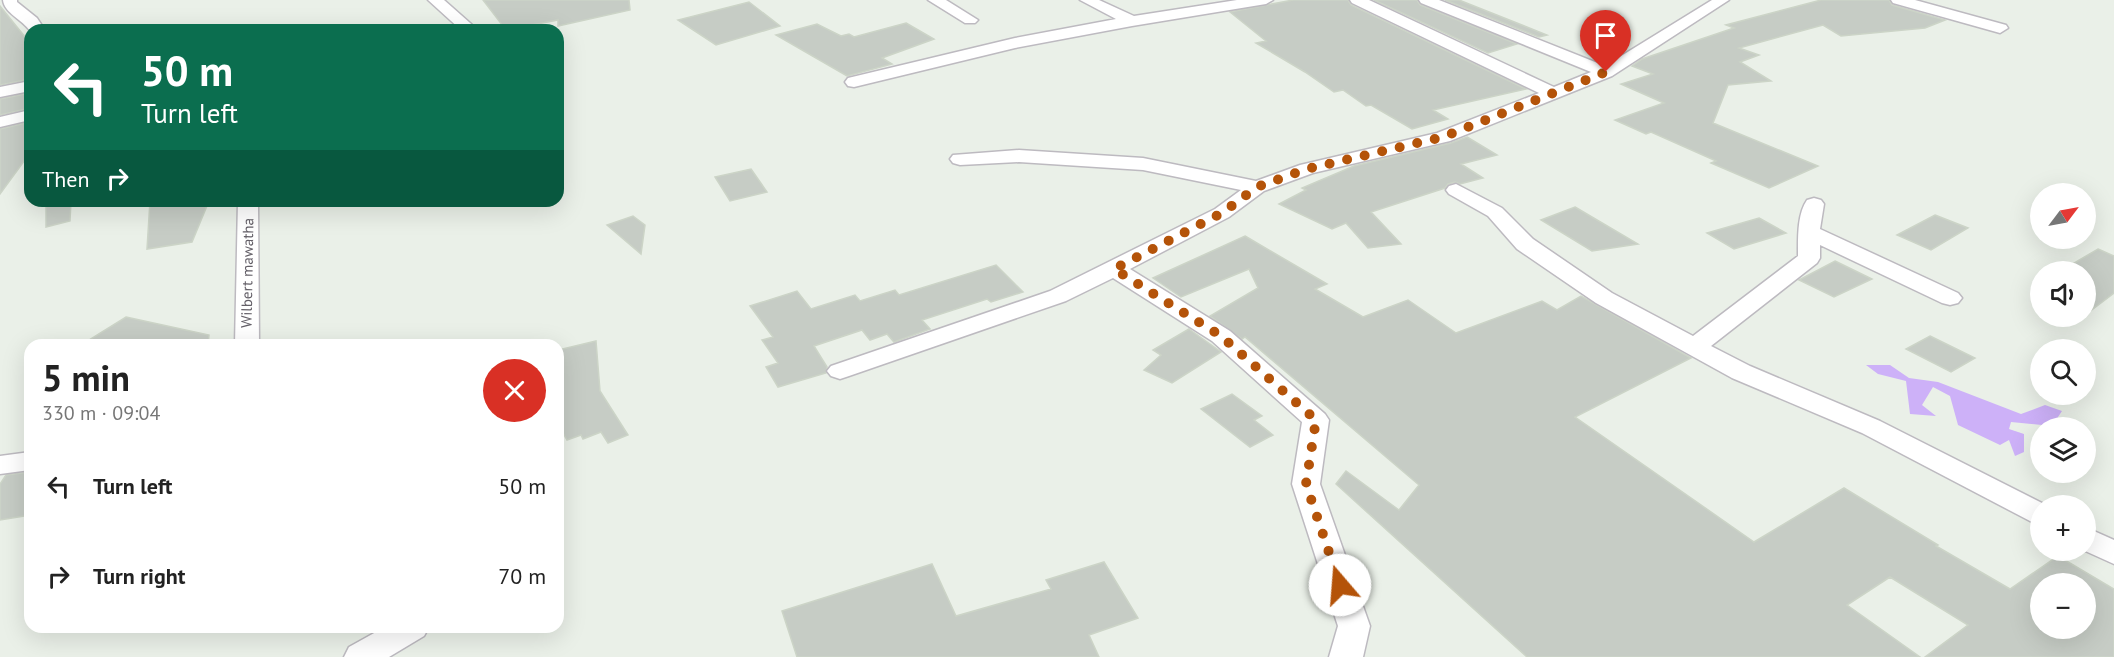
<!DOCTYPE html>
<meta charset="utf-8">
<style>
body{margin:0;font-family:"PT Sans",sans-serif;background:#f6f6f6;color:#222;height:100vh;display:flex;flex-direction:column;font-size:22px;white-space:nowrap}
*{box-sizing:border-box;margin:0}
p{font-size:20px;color:#767676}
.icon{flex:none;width:33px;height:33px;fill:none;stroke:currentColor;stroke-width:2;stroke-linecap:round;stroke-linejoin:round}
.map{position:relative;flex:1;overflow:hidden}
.sheet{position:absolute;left:24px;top:339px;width:540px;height:294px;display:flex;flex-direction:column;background:#fff;border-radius:18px;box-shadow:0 6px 24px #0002}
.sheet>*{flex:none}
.hud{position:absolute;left:24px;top:24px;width:540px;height:183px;border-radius:18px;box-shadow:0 6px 24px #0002;background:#0b6e4f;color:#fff;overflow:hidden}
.needle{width:39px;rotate:58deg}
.tools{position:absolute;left:2030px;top:183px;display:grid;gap:12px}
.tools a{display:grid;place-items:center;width:66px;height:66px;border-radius:50%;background:#fff;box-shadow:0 6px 24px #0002;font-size:30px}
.pin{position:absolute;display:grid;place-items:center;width:51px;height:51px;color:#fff;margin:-62px -26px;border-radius:50% 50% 50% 0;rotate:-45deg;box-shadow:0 0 6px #0007}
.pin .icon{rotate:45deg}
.me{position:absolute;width:66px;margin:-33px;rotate:342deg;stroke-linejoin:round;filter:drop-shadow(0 0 4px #0008)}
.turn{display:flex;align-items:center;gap:21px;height:126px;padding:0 18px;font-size:27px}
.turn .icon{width:78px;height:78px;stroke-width:2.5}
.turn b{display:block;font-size:42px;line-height:51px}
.then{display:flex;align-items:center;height:57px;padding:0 18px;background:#0003;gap:12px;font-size:22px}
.round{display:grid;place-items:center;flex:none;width:63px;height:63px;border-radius:32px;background:#f6f6f6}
.headline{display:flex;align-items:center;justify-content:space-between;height:102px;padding:0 18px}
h1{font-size:36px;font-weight:700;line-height:45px}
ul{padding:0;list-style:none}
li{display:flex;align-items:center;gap:18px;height:90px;padding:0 18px}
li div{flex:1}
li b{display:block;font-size:22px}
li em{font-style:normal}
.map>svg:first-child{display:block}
.water{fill:#cdb1f8}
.building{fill:#c6ccc5;stroke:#ccd4c7;stroke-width:1.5;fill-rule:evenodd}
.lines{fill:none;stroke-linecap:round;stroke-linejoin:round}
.minor-casing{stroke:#bdbac0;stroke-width:3}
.minor{fill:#fff;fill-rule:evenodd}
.route{stroke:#b45309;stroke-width:10;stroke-dasharray:0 18}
.labels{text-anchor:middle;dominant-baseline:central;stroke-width:4.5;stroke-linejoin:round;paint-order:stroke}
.street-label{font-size:15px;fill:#635f67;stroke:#fff}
</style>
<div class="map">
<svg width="2114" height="657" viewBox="0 0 2114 657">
<rect width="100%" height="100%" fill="#eaf0e8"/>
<path class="water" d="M1866,365H1890L1909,378L1938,382L2021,414L2045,405L2062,411L2052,426L2011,422L2009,429L2024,434V452L2015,456L2009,440L2000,445L1958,425L1950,396L1933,387L1922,405L1936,416L1910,414L1906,381L1878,374Z"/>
<path class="building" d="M483,0H629L630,10L558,26V20L506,30Z
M1293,0H1348L1351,5L1526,89L1433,110L1448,119L1412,129L1371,105L1366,106L1343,90L1334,92L1305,72L1256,43L1266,41L1230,12Z
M1374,0H1417L1420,5L1517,44L1488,53Z
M1445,0H1459L1547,35L1539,37Z
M1821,0H1889L1892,5L1945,20L1925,28L1841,36L1823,25L1739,48L1759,55L1740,62L1771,81L1728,85L1713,123L1818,166L1769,188L1711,163L1716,161L1714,160L1651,132L1646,134L1615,120L1664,103L1621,84L1653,74L1632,66L1642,59L1734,28L1726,25Z
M749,2L780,26L716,45L678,20Z
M0,6L30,43V79L0,85Z
M906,23L934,39L882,58L892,64L847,76L776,35L817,24L841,36L849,34L854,37Z
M30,93V108L0,115V99Z
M30,122V153L0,194V129Z
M1467,137L1497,155L1461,164L1483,178L1460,184L1455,182L1448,184L1445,188L1371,212L1401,244L1368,248L1346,223L1332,229L1279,204L1306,190L1302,188L1354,166L1451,143Z
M751,169L767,192L730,201L715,177Z
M59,201H71L70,221L46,227V204Z
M150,201H209L192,242L147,249Z
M1575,207L1638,244L1592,251L1541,220Z
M1935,215L1968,228L1931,250L1897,235Z
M633,216L645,225L641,254L607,225Z
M1759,218L1786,233L1734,249L1707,233Z
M1245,236L1327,284L1315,289L1363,317L1408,300L1456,333L1542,301L1557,310L1581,296L1691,358L1575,417L1754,542L1844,488L1938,545L1936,546L2010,589L2058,556L2114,589V657H1925L1968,625L1890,577L1847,605L1920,657H1527L1336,484L1346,471L1399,510L1419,485L1245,337L1242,339L1210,316L1258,288L1249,269L1181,297L1153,278ZM2040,584H2085V628H2040Z
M2098,249L2114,256V293L2085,315V272L2069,266Z
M1835,261L1872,279L1834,297L1799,280Z
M996,265L1023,292L991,302L987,299L922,320L930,329L894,342L887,334L870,340L862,330L814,346L827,367L826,373L778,387L766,367L778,363L762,340L773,337L750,306L797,291L811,309L855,295L860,301L895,290L899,295Z
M126,317L209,335L208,345H81Z
M1189,329L1221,352L1172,383L1144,370L1161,355L1153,350Z
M1930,336L1975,358L1951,372L1906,349Z
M596,341L600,391L628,435L608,443L601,432L583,439L581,435L567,440L558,424V350Z
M1232,394L1262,416L1254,420L1273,435L1250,447L1201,409Z
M30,472V515L0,520V484L6,475Z
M1104,562L1138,618L1089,635L1099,657H797L782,611L932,564L956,616L1051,589L1046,580Z"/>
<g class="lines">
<g class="minor-casing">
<path id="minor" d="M3,0H17V2L37,18L45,30L30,31C23,20 4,13 3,0Z
M428,0H444L478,30H461Z
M928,0H946L978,20L975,23H965Z
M1080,0H1099L1134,16L1237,0H1273L1266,4L1132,26L1015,48L854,87L848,86L845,82L848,78L1015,38L1116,19Z
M1350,0H1369L1554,87L1591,72L1421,3L1419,0H1439L1605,66L1712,0H1729L1612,76L1450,141L1313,173L1264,191L1229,217L1130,269L1230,331L1325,414L1329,420L1320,484L1370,626L1363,657H1329L1338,626L1292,484L1302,422L1212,341L1113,278L1066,301L849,376L840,379L831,376L827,371L831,366L1050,291L1215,209L1241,190L1143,170L1019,162L960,165L953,163L950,159L953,155L1019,150L1143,158L1256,181L1300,165L1437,133L1539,93L1352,3Z
M1891,0H1915L2006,25L2008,28L2000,33L1893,3Z
M30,81V91L0,97V87Z
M30,110V120L0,127V117Z
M1456,184L1502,208L1533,239L1612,293L1693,336L1798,256C1798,239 1797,214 1807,200L1814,198L1821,200L1824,204L1820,229L1958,293L1962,298L1958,303L1950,305L1942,303L1820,245V258L1817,263L1711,346L1750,366L1880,421L2048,506H2040V524L2030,521L1862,433L1732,378L1596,303L1517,249L1488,216L1449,194L1446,190L1449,186Z
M238,201H258L259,345H235Z
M30,452V470L0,474V456Z
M2085,527L2114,540V564L2083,550Z
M385,627H429L424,636L389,657H344L349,647Z"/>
</g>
<use href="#minor" class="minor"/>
</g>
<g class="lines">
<path class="route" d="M1340,585L1306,484L1316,420L1221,336L1114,269L1222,213L1257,187L1307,169L1443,137L1606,72"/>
</g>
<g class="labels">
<g class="street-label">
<text transform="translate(247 273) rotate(-89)">Wilbert mawatha</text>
</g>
</g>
</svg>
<div class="tools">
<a><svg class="needle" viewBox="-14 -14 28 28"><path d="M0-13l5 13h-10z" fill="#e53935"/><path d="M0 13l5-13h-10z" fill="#767676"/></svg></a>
<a><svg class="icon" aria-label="sound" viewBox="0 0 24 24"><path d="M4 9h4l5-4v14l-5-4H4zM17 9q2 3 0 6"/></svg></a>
<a><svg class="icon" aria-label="search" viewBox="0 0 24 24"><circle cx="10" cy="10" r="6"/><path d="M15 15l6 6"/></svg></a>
<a><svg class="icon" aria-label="layers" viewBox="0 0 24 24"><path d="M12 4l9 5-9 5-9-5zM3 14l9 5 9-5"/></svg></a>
<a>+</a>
<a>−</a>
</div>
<div class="pin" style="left:1606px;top:72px;background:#d93025"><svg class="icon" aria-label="arrive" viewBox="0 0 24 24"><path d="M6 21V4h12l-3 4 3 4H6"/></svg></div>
<svg class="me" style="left:1340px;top:585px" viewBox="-20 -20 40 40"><circle r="19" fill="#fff"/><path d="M0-13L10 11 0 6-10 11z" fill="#b45309"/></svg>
<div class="hud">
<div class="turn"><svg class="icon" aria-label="left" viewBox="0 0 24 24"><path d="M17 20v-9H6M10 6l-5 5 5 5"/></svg><div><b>50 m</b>Turn left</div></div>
<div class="then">Then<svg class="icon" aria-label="right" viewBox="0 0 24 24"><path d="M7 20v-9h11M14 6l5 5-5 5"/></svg></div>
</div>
<section class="sheet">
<div class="headline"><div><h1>5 min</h1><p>330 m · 09:04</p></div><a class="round" style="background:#d93025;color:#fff"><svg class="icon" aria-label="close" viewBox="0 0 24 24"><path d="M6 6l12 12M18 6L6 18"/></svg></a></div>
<ul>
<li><svg class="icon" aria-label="left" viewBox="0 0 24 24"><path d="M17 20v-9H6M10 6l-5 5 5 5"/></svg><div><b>Turn left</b></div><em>50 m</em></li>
<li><svg class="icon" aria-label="right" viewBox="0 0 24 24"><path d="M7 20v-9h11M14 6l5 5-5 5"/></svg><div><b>Turn right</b></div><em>70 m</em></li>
</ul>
</section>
</div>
